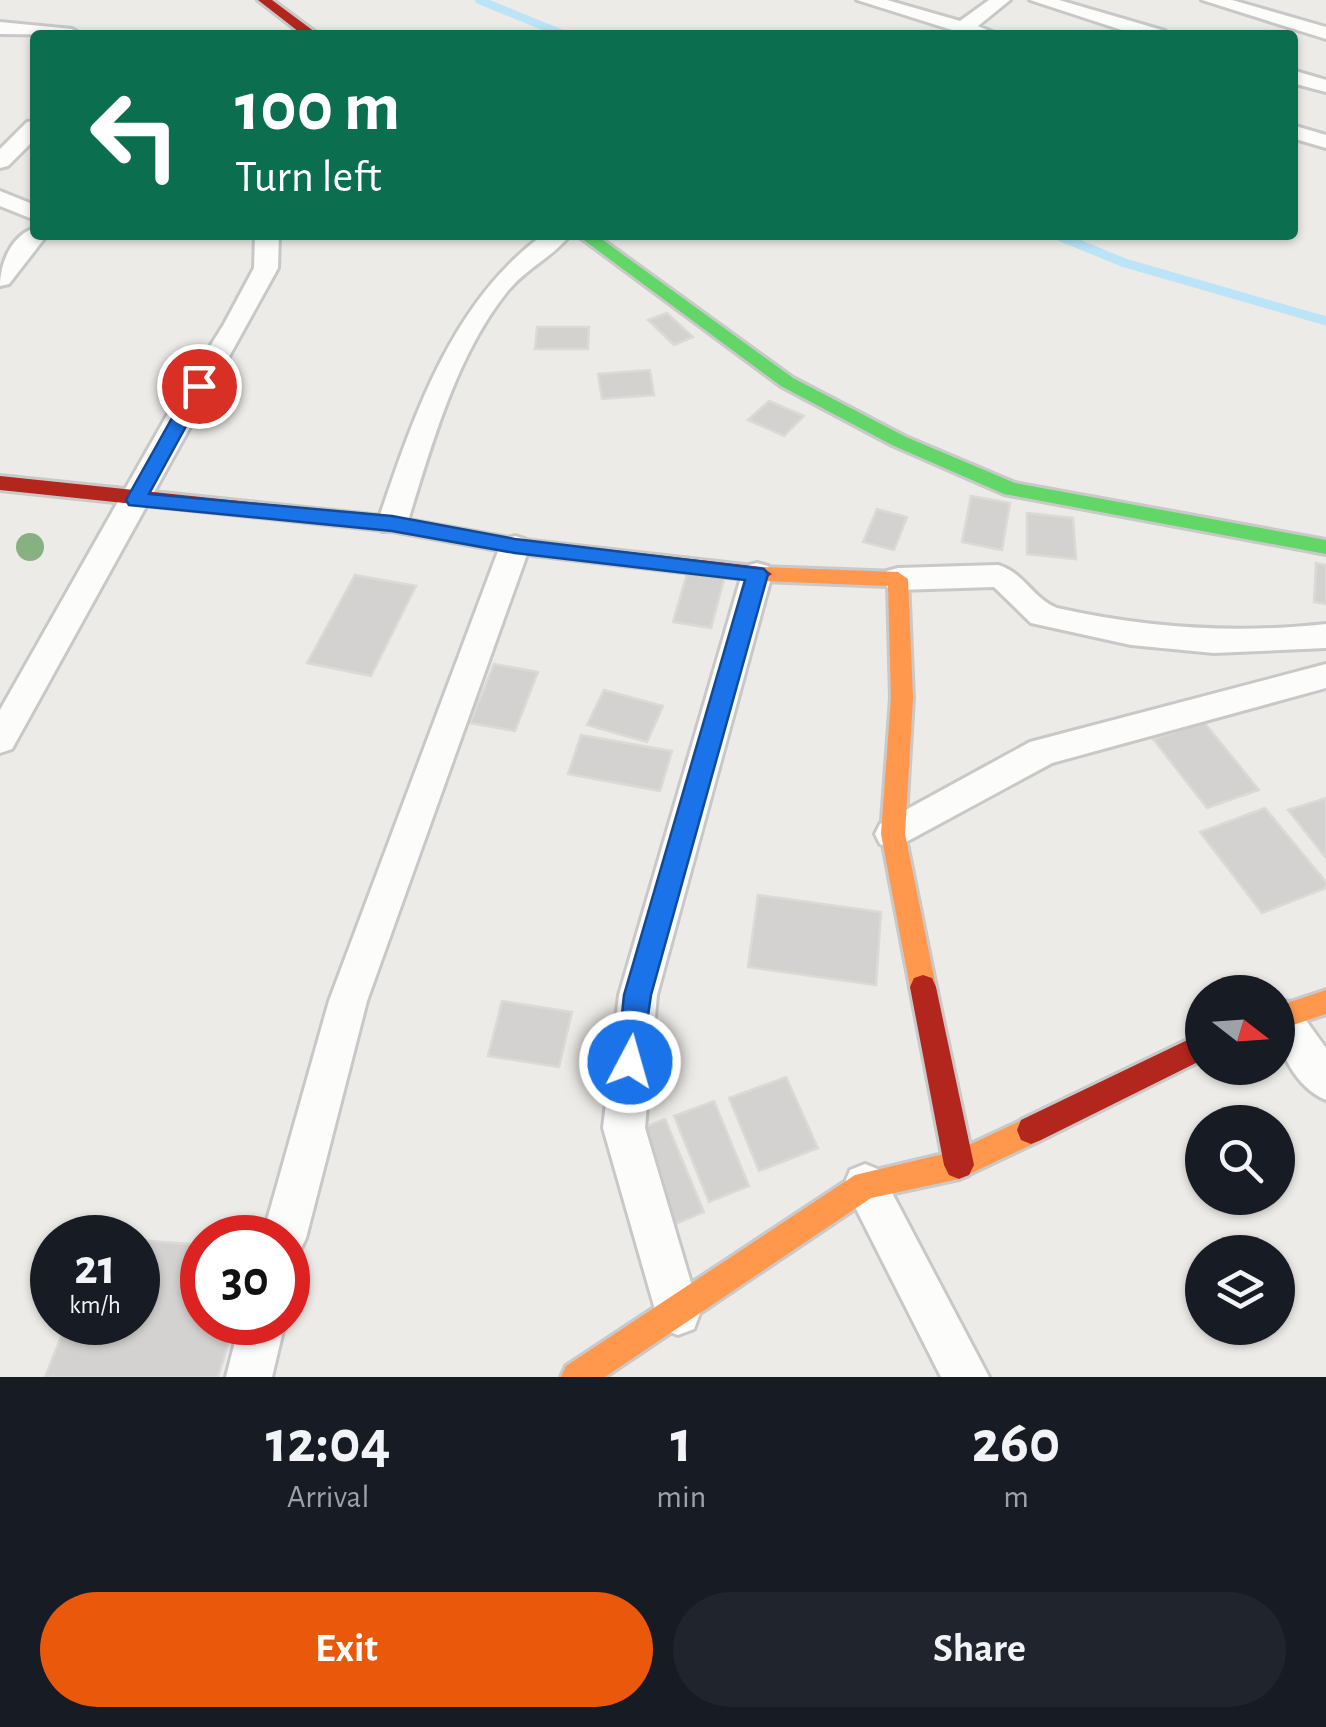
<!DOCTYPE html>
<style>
body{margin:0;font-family:"Alegreya Sans",sans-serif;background:#20242c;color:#f1f3f6;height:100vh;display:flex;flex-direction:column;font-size:38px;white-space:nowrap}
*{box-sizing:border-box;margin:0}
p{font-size:32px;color:#9ea1a6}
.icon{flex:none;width:55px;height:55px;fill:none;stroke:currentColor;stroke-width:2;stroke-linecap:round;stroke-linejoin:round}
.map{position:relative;height:1377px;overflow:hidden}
.panel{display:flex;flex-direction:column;background:#171b24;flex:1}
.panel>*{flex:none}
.guide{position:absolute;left:30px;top:30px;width:1268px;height:210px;border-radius:10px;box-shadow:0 2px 8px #0004;background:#0b6e4f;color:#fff;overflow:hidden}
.needle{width:65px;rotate:107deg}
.controls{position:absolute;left:1185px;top:975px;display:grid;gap:20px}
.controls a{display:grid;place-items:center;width:110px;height:110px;border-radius:50%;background:#171b24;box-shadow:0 2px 8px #0004;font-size:50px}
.speed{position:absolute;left:30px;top:1215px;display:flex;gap:20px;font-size:50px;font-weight:700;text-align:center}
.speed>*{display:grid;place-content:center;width:130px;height:130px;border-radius:50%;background:#171b24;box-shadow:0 2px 8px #0004;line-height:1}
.speed small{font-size:25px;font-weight:400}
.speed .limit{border:15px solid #d22;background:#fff;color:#111}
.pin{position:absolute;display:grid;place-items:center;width:85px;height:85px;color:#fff;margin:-42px;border:5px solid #fff;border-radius:50%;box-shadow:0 2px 10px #0007}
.me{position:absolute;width:110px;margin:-55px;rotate:6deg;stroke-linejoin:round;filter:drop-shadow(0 0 8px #0008)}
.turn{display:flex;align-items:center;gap:35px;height:210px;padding:0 40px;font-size:45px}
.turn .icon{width:130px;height:130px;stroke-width:2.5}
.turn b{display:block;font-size:70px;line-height:85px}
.eta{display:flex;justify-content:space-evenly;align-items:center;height:170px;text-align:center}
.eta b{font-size:60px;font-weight:700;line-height:70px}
.button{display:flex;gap:20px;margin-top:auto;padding:20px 40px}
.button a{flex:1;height:115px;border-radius:60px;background:#ea580c;color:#fff;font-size:40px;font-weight:700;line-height:115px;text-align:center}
.button a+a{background:#20242c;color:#f1f3f6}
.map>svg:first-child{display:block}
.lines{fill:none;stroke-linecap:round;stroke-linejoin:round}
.stream-far1{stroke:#bbe4f8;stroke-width:8}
.stream{stroke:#bbe4f8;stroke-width:9}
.building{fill:#d4d2d0;stroke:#dcdad6;stroke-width:2.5}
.street-casing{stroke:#c8c8c8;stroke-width:6}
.fast-casing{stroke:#c9c9c9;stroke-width:6}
.slow-casing{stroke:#c9c9c9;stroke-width:6}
.jam-casing{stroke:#c9c9c9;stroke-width:6}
.street{fill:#fcfcfb;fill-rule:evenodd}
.fast{fill:#63d668;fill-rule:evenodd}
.slow{fill:#ff974d;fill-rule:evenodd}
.jam{fill:#b3261e;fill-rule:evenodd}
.tree{fill:#87b182}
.route{fill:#1a73e8;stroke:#114b97;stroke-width:2.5}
</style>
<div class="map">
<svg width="1326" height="1377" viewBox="0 0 1326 1377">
<rect width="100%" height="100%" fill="#edebe7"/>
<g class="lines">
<path class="stream-far1" d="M479,0L565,35
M1057,235L1067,239"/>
<path class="stream" d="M1061,237L1125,263L1326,321"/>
</g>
<path class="building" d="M667,313L693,337L674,345L648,320Z
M537,327H589L588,349H535Z
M650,370L654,395L602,399L598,374Z
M769,401L804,416L784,436L748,420Z
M971,496L1010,503L1002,550L962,542Z
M877,509L907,517L894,550L863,542Z
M1027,513L1073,518L1076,559L1027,554Z
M1316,563L1326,565V604L1314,602Z
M688,570L725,576L711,628L673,622Z
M355,575L416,586L371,676L307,663Z
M494,664L538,672L515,731L470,723Z
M604,690L663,706L647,742L587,725Z
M1204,722L1259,790L1207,808L1153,739Z
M581,735L672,751L660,791L568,774Z
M1326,798V858L1288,810Z
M1265,808L1326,882V888L1262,913L1200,832Z
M758,895L881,912L876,985L748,967Z
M502,1001L572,1012L559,1067L488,1056Z
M786,1077L818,1148L759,1171L729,1098Z
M714,1101L749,1186L709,1202L674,1116Z
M665,1119L704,1212L668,1227L630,1133Z
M138,1240L202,1245V1322H235L218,1377H45L67,1322H138Z"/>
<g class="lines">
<g class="street-casing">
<path id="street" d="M857,0H887L960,21L989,0H1010L978,26L999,35H968Z
M1030,0H1059L1165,31L1168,35H1137Z
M1202,0H1232L1326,27V39Z
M0,22L72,29L82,35L0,34Z
M1292,70L1326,80V92L1292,83Z
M35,121V139L8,166L0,168V149L27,122Z
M1292,125L1326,135V148L1292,138Z
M0,191L35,205V220L0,206Z
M35,228V235H47L9,284L0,286C0,264 11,235 35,228Z
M255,235H279L278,268L12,749L0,753V710L166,417L224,324L254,268Z
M543,235H570C553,257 525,269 507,292C456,355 431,447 407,524L402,531H382L377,524C413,418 450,303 543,235Z
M515,536L525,539L530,546L367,1001L306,1238L299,1253L288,1258V1238H262L329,1001L500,546L505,539Z
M757,563L768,566L772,574L657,995L645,1128L700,1313L694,1329L678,1335L662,1329L656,1313L603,1128L619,995L742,574L746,566Z
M998,565C1025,573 1032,598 1057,608C1146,628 1235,634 1326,624V648L1214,653L1131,645L1031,623L994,587L898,590L887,587L883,579L887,571L898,568Z
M1326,664V688L1052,763L893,849L880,844L875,834L880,824L1030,742Z
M1280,999L1294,1004L1326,1048V1100C1291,1086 1267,1033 1280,999Z
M865,1164L880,1170L989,1377H941L844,1185L850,1170Z
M240,1322H285L272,1377H226Z"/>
</g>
<g class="fast-casing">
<path id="fast" d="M577,235H596L793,378L906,437L1015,483L1326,540V554L1004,494L892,445L781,386Z"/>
</g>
<g class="slow-casing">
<path id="slow" d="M762,567L898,572L908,579L913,698L905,834L936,987L932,996L923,999L914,996L910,987L881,834L891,698L888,586L762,581L752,574Z
M1326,990V1014L1278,1030V1006Z
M1031,1116L1041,1120L1045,1130L1041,1140L959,1179L871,1198L605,1377H561L566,1366L855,1175L956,1151Z"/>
</g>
<g class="jam-casing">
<path id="jam" d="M258,0H272L319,35H303Z
M0,476L392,517L515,539L762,567L772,574L762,581L515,553L392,531L0,490Z
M923,975L932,978L936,987L974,1165L969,1175L959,1179L949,1175L944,1165L910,987L914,978Z
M1202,1033V1060L1041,1140L1031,1144L1021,1140L1017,1130L1021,1120Z"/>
</g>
<use href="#street" class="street"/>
<use href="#fast" class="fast"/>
<use href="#slow" class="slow"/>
<use href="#jam" class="jam"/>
</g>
<circle class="tree" cx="30" cy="547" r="14"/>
<path class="route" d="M199,380L208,386L149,494L392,516L515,539L764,569L768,574L651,995L640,1071L630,1075L621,1071L617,1062L624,995L745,580L515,553L392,531L129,505L126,500L190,386Z"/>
</svg>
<div class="controls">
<a><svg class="needle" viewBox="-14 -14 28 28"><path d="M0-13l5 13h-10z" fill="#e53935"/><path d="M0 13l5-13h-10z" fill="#9ea1a6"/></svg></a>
<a><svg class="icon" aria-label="search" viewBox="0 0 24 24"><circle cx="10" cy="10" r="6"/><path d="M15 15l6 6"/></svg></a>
<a><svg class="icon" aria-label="layers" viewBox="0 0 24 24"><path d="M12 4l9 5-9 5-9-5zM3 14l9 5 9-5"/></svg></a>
</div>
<div class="speed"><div>21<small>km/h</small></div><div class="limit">30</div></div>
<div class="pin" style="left:199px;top:386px;background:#d93025"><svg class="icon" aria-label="arrive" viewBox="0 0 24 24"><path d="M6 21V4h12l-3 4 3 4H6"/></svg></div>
<svg class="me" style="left:630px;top:1062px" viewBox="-20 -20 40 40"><circle r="17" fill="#1a73e8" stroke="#fff" stroke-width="3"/><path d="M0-11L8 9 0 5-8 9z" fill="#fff"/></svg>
<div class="guide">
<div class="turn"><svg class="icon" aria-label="left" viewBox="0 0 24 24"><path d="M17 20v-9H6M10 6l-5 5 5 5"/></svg><div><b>100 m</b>Turn left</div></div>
</div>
</div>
<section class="panel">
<div class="eta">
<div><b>12:04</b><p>Arrival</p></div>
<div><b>1</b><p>min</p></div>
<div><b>260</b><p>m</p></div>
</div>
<div class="button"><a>Exit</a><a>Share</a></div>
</section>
